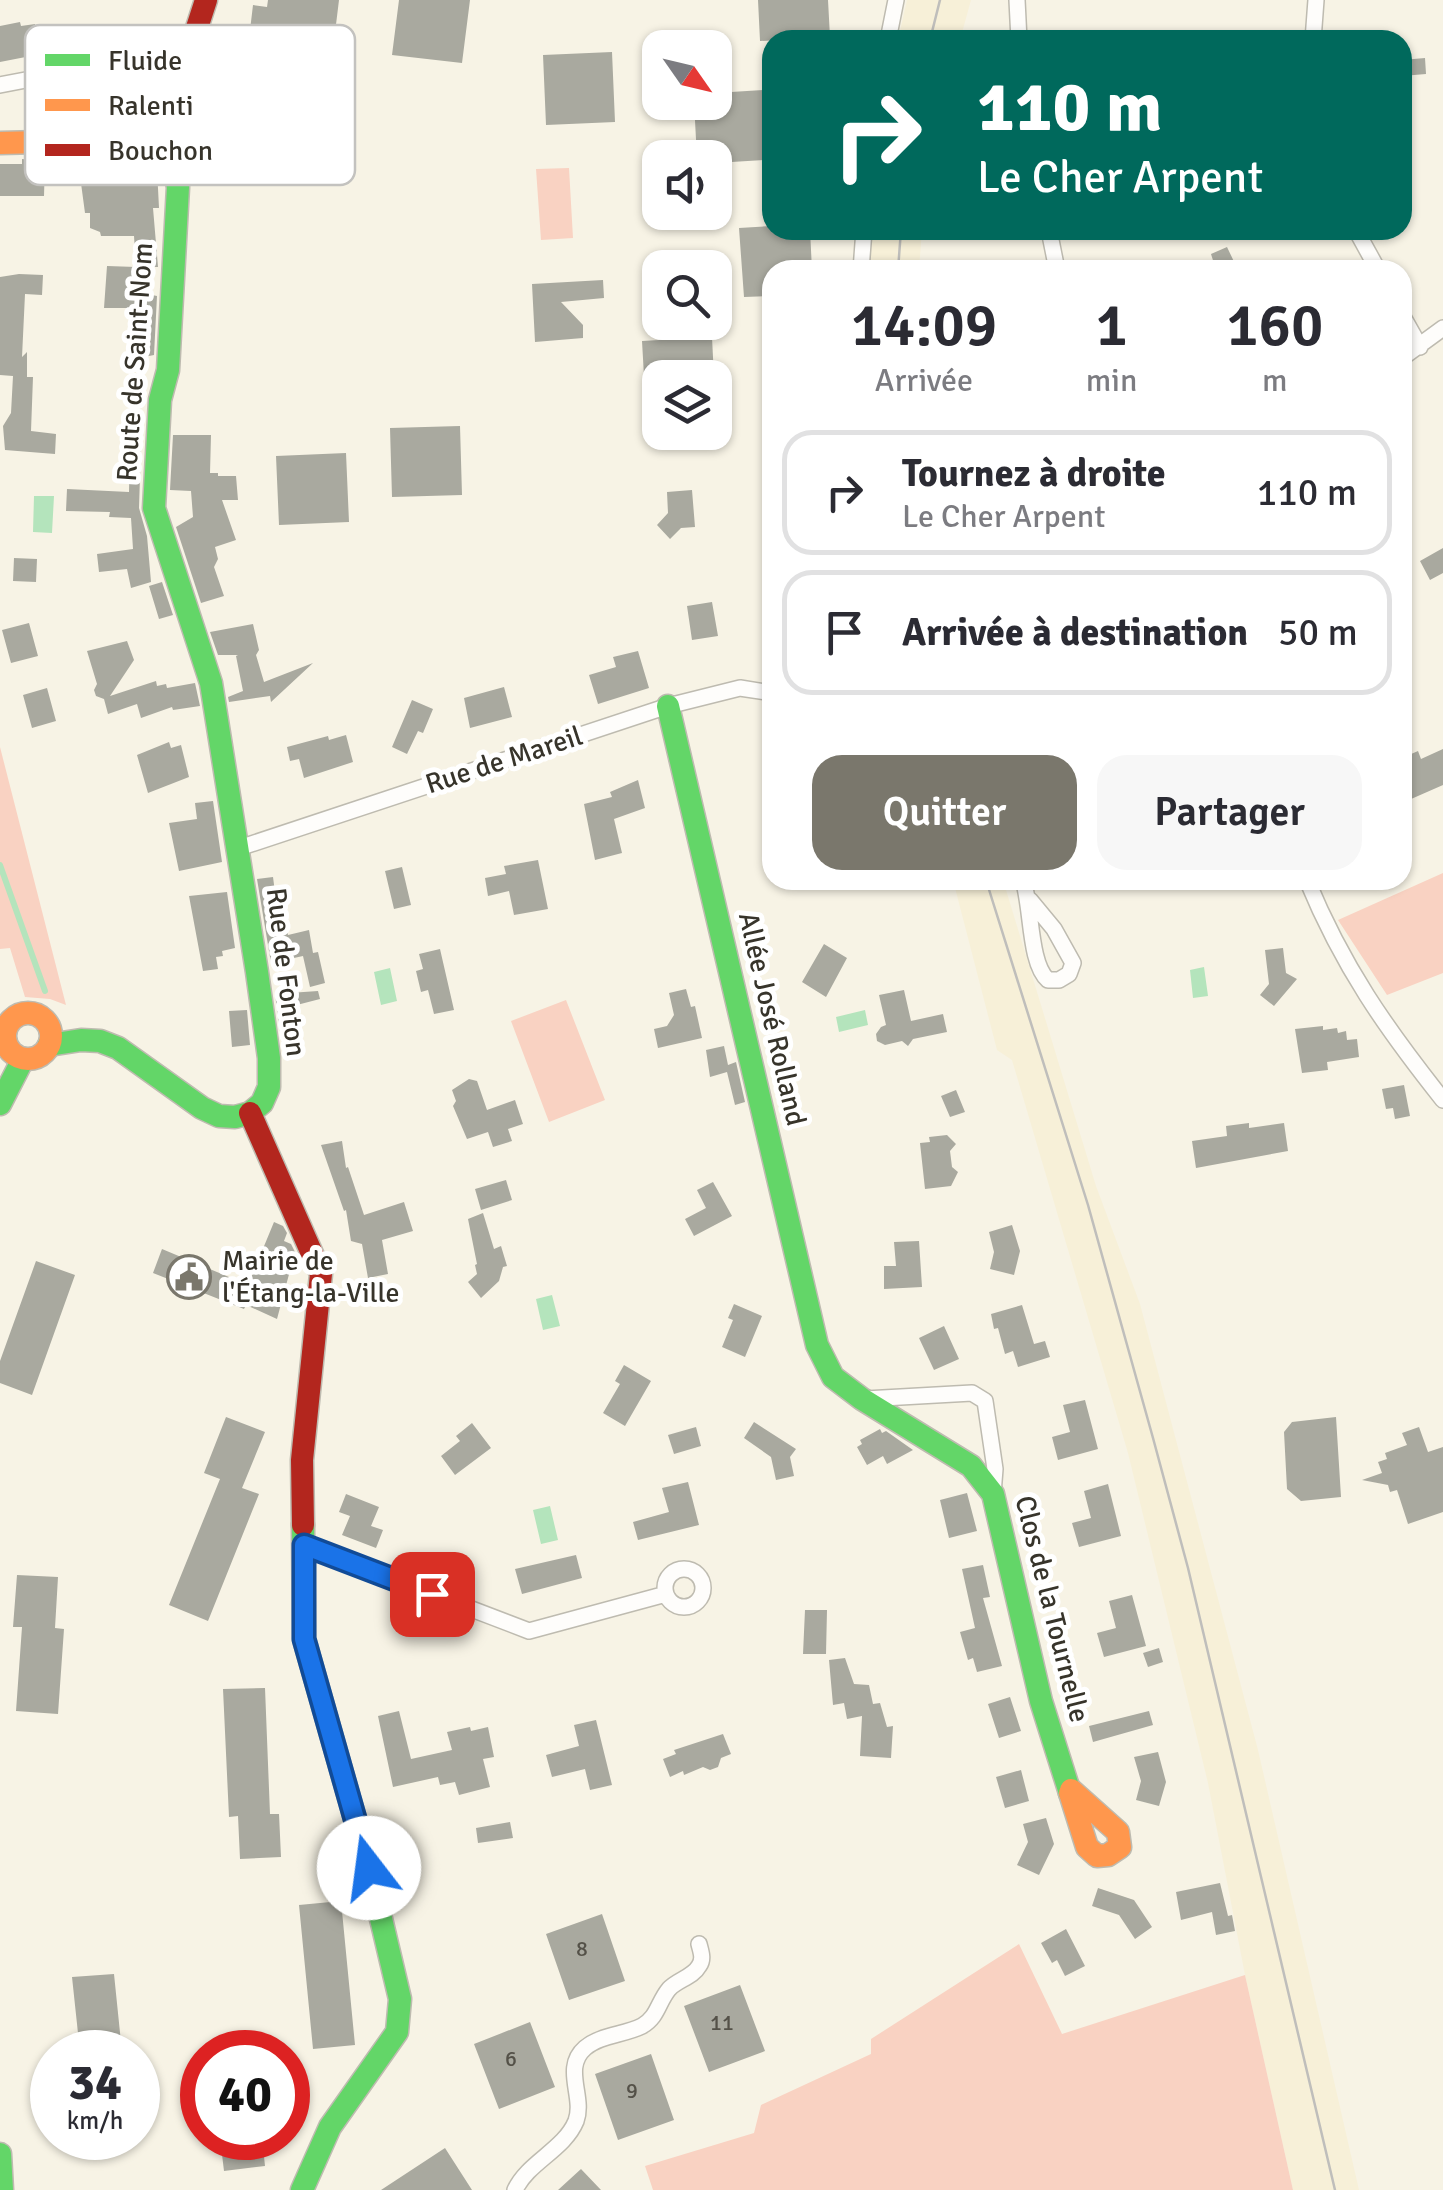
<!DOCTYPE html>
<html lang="fr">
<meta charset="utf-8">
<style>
body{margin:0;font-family:Signika,sans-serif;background:#f7f7f7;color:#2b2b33;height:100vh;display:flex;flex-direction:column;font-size:38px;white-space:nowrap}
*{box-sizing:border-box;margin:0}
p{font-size:32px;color:#7c7c81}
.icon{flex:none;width:55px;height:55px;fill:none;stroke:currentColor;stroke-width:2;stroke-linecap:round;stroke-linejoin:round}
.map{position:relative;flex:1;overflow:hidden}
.side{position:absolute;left:762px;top:260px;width:650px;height:630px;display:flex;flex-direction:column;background:#fff;border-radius:30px;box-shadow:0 2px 8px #0004}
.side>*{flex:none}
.top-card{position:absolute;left:762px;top:30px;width:650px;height:210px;border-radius:30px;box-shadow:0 2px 8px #0004;background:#00695c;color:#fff;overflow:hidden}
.needle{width:65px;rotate:124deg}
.controls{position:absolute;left:642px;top:30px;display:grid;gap:20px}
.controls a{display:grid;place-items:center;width:90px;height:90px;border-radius:20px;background:#fff;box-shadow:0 2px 8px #0004;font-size:50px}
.speed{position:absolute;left:30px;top:2030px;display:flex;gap:20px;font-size:50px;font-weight:700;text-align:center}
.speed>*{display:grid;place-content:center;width:130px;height:130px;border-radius:50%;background:#fff;box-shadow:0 2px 8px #0004;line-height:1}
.speed small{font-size:25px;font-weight:400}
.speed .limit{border:15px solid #d22;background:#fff;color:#111}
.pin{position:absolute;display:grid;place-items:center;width:85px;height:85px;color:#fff;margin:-42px;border-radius:20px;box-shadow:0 5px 15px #0006}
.me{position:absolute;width:110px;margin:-55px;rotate:345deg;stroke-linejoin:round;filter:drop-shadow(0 0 8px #0008)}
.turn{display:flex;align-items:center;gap:35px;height:210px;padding:0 50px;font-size:45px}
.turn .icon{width:130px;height:130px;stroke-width:2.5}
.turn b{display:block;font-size:70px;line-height:85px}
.eta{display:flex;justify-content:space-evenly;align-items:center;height:170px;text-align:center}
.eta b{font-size:60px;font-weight:600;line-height:70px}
.cta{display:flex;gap:20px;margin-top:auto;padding:20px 50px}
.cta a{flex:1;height:115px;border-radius:30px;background:#7a776c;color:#fff;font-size:40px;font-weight:600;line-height:115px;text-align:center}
.cta a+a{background:#f7f7f7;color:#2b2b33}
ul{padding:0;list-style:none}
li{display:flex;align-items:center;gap:30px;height:125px;margin:0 20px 15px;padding:0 30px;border:5px solid #e1e1e2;border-radius:30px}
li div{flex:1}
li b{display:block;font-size:38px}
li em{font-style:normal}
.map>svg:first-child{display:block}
.built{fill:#f7f0d8}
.green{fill:#f9d2c2}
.water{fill:#b4e4bc}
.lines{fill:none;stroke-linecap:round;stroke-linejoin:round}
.stream{stroke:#b4e4bc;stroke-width:6}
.building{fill:#a9a99f}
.street-casing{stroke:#bebbb0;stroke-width:18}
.fast-casing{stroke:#bebbb0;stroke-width:25}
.slow-casing{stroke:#bebbb0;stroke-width:25}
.jam-casing{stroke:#bebbb0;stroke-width:25}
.street{stroke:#fefdfb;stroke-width:15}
.fast{stroke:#63d668;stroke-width:22}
.slow{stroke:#ff974d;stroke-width:22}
.jam{stroke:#b3261e;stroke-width:22}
.tram{stroke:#bfbebb;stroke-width:2.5}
.route-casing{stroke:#114b97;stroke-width:25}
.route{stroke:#1a73e8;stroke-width:18}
.labels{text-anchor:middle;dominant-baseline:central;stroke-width:10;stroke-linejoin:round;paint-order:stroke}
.number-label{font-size:22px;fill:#545148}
.street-label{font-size:28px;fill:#37342b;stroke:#fff}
.poi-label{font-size:28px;fill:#37342b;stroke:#fff;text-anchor:start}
.key{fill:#fff;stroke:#c3c2bf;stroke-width:2.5}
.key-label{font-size:28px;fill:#37342b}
</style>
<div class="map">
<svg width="1443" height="2190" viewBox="0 0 1443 2190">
<rect width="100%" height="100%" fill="#f7f3e5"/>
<path class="built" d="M907,0H971L960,40H898Z
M871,230H922L919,270H868Z
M953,880H1003L1096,1186L1140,1304L1258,1750L1359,2190H1293L1245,1975L1208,1783L1128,1453L1012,1060L997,1050Z"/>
<path class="green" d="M569,168L573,238L541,240L536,169Z
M0,747L66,1005L50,999L25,997L10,948L0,949Z
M1443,873V973L1387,995L1338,920Z
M566,1000L605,1100L549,1122L511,1021Z
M1019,1944L1062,2034L1245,1975L1293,2190H653L645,2166L754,2133L761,2105L871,2054V2039Z"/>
<path class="water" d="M34,496H54L52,533L33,532Z
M1204,967L1208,996L1193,998L1190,970Z
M390,968L397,1001L381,1005L374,972Z
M865,1010L868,1025L839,1032L836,1017Z
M552,1295L560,1326L543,1330L536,1299Z
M550,1506L558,1540L541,1544L533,1510Z"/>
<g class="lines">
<path class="stream" d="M0,865L45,991"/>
</g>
<path class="building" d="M268,0H339L327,98L304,96L296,166L226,157L234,88L243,89L253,5L267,7Z
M399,0H470L462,63L392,55Z
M758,0H828L830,37L760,41Z
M20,22L21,26L35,24L41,54L0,62V26Z
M612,52L615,122L546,125L543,55Z
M1425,58L1426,74L1402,76V60Z
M763,90L766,160L715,163V158H697L694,102H715V93Z
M22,159L45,161L44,196H0V164H22Z
M108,159L110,176L157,169L159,208H153L158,267H153L152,295L157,296L154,355L149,356L132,354L135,325L131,324L132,308H104L107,266L136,267L134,236H101L100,232L90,228V213H85L78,161Z
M772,226V230H810L812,270H772V296L744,297L739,228Z
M1227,247L1238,270H1216L1211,254Z
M19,274L43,275L42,295L25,294L22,357L27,352V377H33L31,431L56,434L55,454L5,450L3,426L11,413L13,376L0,375V277Z
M603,280L604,298L561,302L583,325V338L535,342L532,284Z
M712,337L714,378H660V429H647L642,341Z
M460,426L462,495L392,497L390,428Z
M173,435H211L210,473H218V476H236L238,500H222L236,540L215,547L218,559L214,567L224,596L201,603L176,527L193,517L191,491L170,490Z
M130,445H141L139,508L147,536L151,582L131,588L127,569L99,572L97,554L133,549L131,518L109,517L110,512L66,511L67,489L129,492Z
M346,453L349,522L279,525L276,456Z
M692,490L695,527L681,528L670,539L657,525L668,513L667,492Z
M1443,548V573L1430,580L1420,561Z
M14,558L37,559L36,582L13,581Z
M162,582L173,615L159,619L149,586Z
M712,602L718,636L692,640L687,606Z
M29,623L38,656L11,663L2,630Z
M253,624L259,650L256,655L264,682L313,663L271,702L270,696L229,702L228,697L243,691L236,656L238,655H218L210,632Z
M127,641L134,660L110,696L156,681L157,686L166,684L167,688L195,683L200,706L173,710L172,707L141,718L137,704L108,714L104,699L96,696L94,690L97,684L87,651Z
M638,651L649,688L598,704L589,675L616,667L613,657Z
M504,687L512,717L470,728L464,698Z
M47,688L56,721L32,728L23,695Z
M412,700L433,709L423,733L418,731L407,754L392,747Z
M346,735L353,762L304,778L299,759L290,761L287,747L328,736L329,740Z
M169,742L171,748L181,745L189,777L148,793L137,755Z
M1443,749V785L1402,803V758L1418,751L1421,759Z
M638,780L645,808L614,819L622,853L595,860L584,804L612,797L610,792Z
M213,801L222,862L179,871L169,823L197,819L195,803Z
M538,860L548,909L514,915L509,891L488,896L485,878L506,874L504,866Z
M402,867L411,905L394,909L385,871Z
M273,877L280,930L287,929L288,935L309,930L313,953L318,952L325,983L310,987L303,956L271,963L257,879Z
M227,892L235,948L222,951L223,956L216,957L218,969L203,971L189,896Z
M824,944L847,958L826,997L802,982Z
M1283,948L1286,973L1297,979L1274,1006L1260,995L1269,984L1265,950Z
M440,949L454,1010L434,1014L428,990L421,992L416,971L423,969L419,954Z
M686,989L691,1007L695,1006L702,1038L658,1048L654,1029L667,1026L674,1015L669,993Z
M904,990L911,1021L943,1014L947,1032L913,1039L908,1046L902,1041L885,1045L877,1041L876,1034L881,1027L886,1025L879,995Z
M318,991L320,999L289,1007V1022L279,1023L275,994Z
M247,1010L250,1045L232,1047L229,1011Z
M1323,1026V1030L1337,1028L1338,1033L1346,1031L1347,1040L1357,1039L1359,1057L1327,1062L1328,1070L1302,1073L1295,1029Z
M724,1046L728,1065L736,1062L745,1102L735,1105L727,1072L710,1077L706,1050Z
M469,1079L477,1081L487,1110L515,1100L523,1124L508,1129L512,1141L493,1147L488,1132L467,1139L453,1106L456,1101L452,1090Z
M1404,1085L1410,1116L1395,1119L1393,1108L1386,1109L1382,1089Z
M956,1090L965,1112L950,1117L941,1096Z
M1249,1123V1128L1284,1123L1288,1151L1196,1168L1192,1141L1227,1136L1226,1126Z
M947,1135L956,1144L950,1151L952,1167L958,1172L951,1186L925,1189L920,1143L930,1142L929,1137Z
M342,1141L346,1168L348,1167L364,1215L404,1202L413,1231L382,1240L388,1274L368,1278L362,1244L351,1241L346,1210L344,1211L321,1145Z
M506,1180L512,1200L481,1210L475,1189Z
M713,1182L732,1216L694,1236L685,1219L706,1208L697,1190Z
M483,1213L494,1249L501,1246L507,1266L503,1267L499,1281L481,1298L468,1282L477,1274L475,1265L477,1264L468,1219Z
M274,1222L283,1226L287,1233L284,1241L291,1244L295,1252L277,1319L246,1305L244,1309L153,1273L162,1249L248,1285Z
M1012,1225L1020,1251L1014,1275L990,1269L994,1252L989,1232Z
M919,1241L922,1287L884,1289V1266H896L894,1242Z
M36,1261L75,1275L32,1395L0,1383V1361Z
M734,1304L762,1316L745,1357L722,1347L733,1320L728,1318Z
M1022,1305L1034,1344L1045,1341L1050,1357L1018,1367L1013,1351L1005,1354L998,1328L994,1329L991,1314Z
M944,1326L959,1359L934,1370L919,1338Z
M624,1365L651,1381L625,1426L603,1413L620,1384L615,1381Z
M1085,1400L1098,1449L1058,1460L1052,1437L1070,1432L1063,1405Z
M226,1417L265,1432L242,1488L259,1494L208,1621L169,1605L220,1479L204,1473Z
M1336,1417L1341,1497L1301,1501L1287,1489L1284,1432L1292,1422Z
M754,1422L796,1449L790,1457L794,1476L776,1480L771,1457L744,1438Z
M472,1423L491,1448L455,1475L441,1456L460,1441L456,1436Z
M696,1427L701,1446L674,1454L668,1435Z
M1419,1427L1428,1452L1443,1447V1512L1408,1524L1397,1490L1390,1492L1388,1485L1362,1480L1382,1473L1378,1462L1387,1459L1385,1453L1407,1445L1402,1433Z
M880,1429L882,1433L886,1431L913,1450L887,1464L883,1456L867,1465L857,1447L862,1444L860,1440Z
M688,1482L699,1525L638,1540L633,1522L669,1512L662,1488Z
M1108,1484L1121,1536L1079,1547L1072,1523L1091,1518L1084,1491Z
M967,1493L977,1531L949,1538L940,1500Z
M346,1494L379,1507L371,1526L383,1530L376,1548L342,1535L350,1516L339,1512Z
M576,1555L582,1578L522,1594L515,1569Z
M983,1565L990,1597L983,1598L1002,1666L977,1672L973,1658L968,1660L960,1632L975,1628L962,1569Z
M17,1575L58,1577L55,1628L64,1629L58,1714L16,1711L22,1627H13Z
M1132,1595L1146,1646L1104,1657L1097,1633L1116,1628L1109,1601Z
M805,1610H827L826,1654H803Z
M1159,1648L1163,1662L1148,1667L1143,1653Z
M845,1658L854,1684L869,1685L873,1704L880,1703L887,1727L893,1726L891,1758L860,1756L862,1716L847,1719L844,1703L833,1705L829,1660Z
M265,1688L270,1814H279L281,1857L240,1859L238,1816L229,1817L223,1689Z
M1010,1697L1021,1731L999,1738L988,1704Z
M399,1711L411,1759L452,1750L447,1732L470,1727L471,1731L488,1727L494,1757L483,1759L490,1787L459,1795L455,1782L440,1785L438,1777L393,1787L378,1716Z
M1149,1711L1153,1725L1093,1742L1089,1726Z
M596,1720L612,1785L590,1790L585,1769L552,1777L546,1755L579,1746L574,1725Z
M723,1734L731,1754L721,1758L718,1767L710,1770L703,1767L684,1775L683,1771L670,1777L663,1759L676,1754L674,1750Z
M1158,1752L1166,1782L1159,1806L1136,1800L1141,1781L1134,1757Z
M1021,1770L1029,1801L1005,1808L996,1777Z
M1046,1818L1054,1844L1039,1875L1017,1865L1028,1842L1023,1824Z
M510,1822L513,1838L478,1843L476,1828Z
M1220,1883L1228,1916L1232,1915L1235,1931L1216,1935L1212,1912L1181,1920L1176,1892Z
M1098,1888L1134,1900L1152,1927L1135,1939L1119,1915L1092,1906Z
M341,1901L355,2045L313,2049L299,1905Z
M602,1914L625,1981L569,2000L546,1934Z
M1066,1929L1085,1966L1065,1976L1057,1960L1052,1963L1041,1943Z
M114,1974L122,2052H80L72,1977Z
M740,1985L765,2051L709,2072L684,2006Z
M530,2022L555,2087L499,2109L474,2044Z
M651,2054L674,2120L618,2140L595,2074Z
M220,2138H262L265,2166L224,2171Z
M445,2148L472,2190H381Z
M581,2169L601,2190H558Z"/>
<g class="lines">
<g class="street-casing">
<path id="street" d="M1017,0L1019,40
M888,40L896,0
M1313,40L1316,0
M0,85L57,74
M1049,230L1057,270
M1356,230L1378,270
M861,270L864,230
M1402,315L1420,347
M1402,358L1443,328
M239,848L668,706L740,688L772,693
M1023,880C1032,907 1029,964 1048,980H1059L1069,974L1073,963L1054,929L1030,900
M1307,880C1343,967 1385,1027 1443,1100
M865,1399L972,1393L985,1401L995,1469L993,1494
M304,1545L529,1631L666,1594
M665 1588a19 19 0 1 1 38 0a19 19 0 1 1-38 0Z
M515,2190C528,2162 564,2150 576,2121C585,2097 562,2068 585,2048C600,2035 624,2035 642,2026C658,2017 658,2002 669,1989C677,1980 693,1977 699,1966C704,1959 701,1952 699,1944"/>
</g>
<g class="fast-casing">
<path id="fast" d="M668,706L817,1345L833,1377L862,1399L971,1466L993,1494L1041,1701L1070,1793
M49,1045L81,1040L100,1041L118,1048L202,1108L219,1116L235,1117L250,1113L262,1103L269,1087V1058L257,972L211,683L154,508L160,400L168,370L178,187L171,155L161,139
M0,1104L23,1059
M0,2154L2,2190
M302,2190L330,2127L397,2032L400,1999L369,1868L304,1639L303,1525"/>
</g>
<g class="slow-casing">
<path id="slow" d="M0,143L161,139
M5 1036a23 23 0 1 1 46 0a23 23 0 1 1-46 0Z
M1070,1793L1087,1847L1097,1856L1108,1855L1120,1847L1118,1832L1071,1790"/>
</g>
<g class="jam-casing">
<path id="jam" d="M161,139L206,0
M250,1113L321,1274L302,1460L303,1525"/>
</g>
<use href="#street" class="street"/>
<use href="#fast" class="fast"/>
<use href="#slow" class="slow"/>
<use href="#jam" class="jam"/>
<path class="tram" d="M930,40L940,0
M898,270L901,230
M986,880L1088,1205L1153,1438L1188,1568L1335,2190"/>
</g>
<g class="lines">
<g class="route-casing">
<path id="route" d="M369,1868L304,1639V1545L432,1594"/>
</g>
<use href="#route" class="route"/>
</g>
<defs>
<g id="civic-ring" transform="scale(2.25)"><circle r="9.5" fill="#fff" stroke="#7a776c" stroke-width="1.5"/><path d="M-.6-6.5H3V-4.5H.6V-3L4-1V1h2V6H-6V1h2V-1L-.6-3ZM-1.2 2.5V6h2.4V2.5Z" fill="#7a776c"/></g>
</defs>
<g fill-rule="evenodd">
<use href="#civic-ring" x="189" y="1277"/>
</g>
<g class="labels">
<g class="number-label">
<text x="582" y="1948">8</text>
<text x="722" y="2022">11</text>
<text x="511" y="2058">6</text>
<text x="632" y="2090">9</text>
</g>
<g class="street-label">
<text transform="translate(135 362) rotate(-86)">Route de Saint-Nom</text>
<text transform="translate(504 760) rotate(-18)">Rue de Mareil</text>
<text transform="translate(286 972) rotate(83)">Rue de Fonton</text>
<text transform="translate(772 1019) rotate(77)">Allée José Rolland</text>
<text transform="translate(1052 1609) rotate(76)">Clos de la Tournelle</text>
</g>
<g class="poi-label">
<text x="222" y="1261">Mairie de<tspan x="222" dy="32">l'Étang-la-Ville</tspan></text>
</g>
</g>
<rect x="25" y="25" width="330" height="160" rx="15" class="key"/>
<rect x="45" y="54" width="45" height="12" fill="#63d668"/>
<rect x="45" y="99" width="45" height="12" fill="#ff974d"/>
<rect x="45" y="144" width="45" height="12" fill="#b3261e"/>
<g class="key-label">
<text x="108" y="70">Fluide</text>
<text x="108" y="115">Ralenti</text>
<text x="108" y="160">Bouchon</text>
</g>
</svg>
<div class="controls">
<a><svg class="needle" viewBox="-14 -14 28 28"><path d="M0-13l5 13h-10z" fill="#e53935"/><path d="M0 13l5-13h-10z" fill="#7c7c81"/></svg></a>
<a><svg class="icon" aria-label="sound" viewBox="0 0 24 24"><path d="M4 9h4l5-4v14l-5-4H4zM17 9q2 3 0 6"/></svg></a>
<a><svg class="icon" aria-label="search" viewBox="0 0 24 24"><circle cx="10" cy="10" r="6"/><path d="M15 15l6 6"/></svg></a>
<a><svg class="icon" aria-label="layers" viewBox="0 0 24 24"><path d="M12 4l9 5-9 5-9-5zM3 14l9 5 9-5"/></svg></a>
</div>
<div class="speed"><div>34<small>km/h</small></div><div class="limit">40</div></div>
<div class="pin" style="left:432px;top:1594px;background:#d93025"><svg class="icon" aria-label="arrive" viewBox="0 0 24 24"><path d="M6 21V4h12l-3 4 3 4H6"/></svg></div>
<svg class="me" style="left:369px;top:1868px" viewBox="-20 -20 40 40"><circle r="19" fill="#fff"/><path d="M0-13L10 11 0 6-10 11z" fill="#1a73e8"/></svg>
<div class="top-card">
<div class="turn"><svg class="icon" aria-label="right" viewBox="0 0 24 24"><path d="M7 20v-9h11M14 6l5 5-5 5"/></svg><div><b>110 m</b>Le Cher Arpent</div></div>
</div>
<section class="side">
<div class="eta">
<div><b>14:09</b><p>Arrivée</p></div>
<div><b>1</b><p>min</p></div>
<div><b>160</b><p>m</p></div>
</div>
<ul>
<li><svg class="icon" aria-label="right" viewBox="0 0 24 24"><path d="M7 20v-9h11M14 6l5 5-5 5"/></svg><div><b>Tournez à droite</b><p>Le Cher Arpent</p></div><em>110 m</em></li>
<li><svg class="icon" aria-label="arrive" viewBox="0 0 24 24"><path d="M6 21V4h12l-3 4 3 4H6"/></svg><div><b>Arrivée à destination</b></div><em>50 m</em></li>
</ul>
<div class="cta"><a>Quitter</a><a>Partager</a></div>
</section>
</div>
